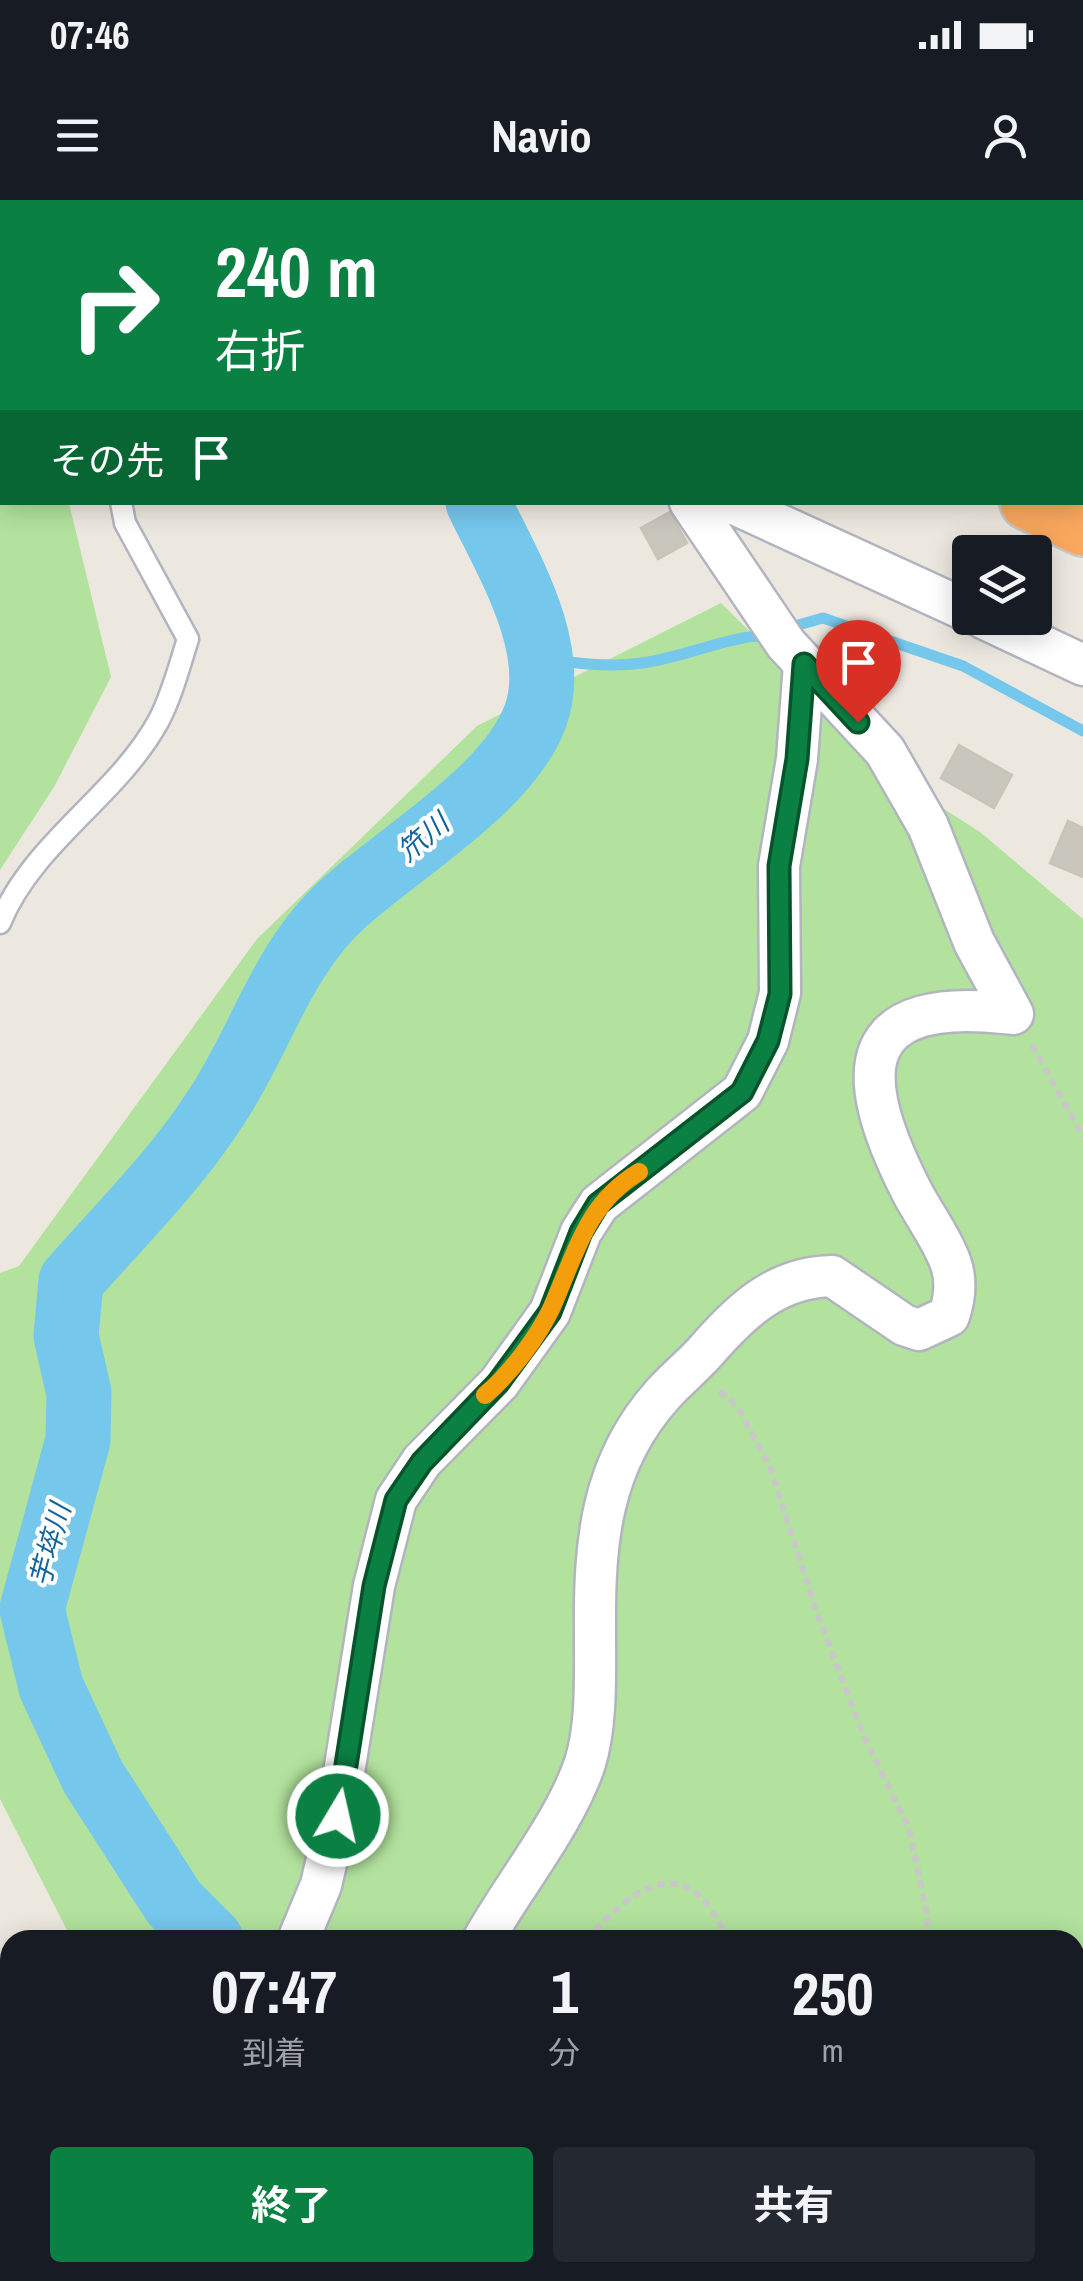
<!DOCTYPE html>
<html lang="ja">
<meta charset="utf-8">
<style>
body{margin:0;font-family:"Archivo Narrow","Noto Sans JP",sans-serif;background:#242831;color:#f1f3f6;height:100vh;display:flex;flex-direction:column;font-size:38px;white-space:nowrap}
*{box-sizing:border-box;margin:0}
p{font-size:32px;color:#9ea1a6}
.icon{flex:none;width:55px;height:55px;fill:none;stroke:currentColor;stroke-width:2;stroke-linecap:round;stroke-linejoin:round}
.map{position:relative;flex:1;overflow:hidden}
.details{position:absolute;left:0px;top:1730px;width:1085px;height:352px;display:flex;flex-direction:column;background:#171b24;border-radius:30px 30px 0 0;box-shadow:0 5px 25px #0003}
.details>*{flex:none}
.guide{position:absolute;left:0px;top:0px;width:1085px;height:305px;box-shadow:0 5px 25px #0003;background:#0b8043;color:#fff;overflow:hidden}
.controls{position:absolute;left:952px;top:335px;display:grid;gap:20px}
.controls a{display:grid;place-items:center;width:100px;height:100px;border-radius:10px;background:#171b24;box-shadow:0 5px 25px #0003;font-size:50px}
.pin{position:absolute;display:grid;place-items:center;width:85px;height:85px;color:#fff;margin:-102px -42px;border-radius:50% 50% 50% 0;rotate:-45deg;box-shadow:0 0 10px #0007}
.pin .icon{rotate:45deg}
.me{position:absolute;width:110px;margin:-55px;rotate:9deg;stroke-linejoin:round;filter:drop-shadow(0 0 8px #0008)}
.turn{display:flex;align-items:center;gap:35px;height:210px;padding:0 50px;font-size:45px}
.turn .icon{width:130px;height:130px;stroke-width:2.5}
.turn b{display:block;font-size:70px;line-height:85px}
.then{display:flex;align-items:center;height:95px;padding:0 50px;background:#0003;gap:20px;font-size:38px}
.eta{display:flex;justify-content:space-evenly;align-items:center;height:170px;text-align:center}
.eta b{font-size:60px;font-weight:700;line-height:70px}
.button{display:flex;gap:20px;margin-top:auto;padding:20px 50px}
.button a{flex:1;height:115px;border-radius:10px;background:#0b8043;color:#fff;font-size:40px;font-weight:700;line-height:115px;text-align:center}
.button a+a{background:#242831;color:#f1f3f6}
.status{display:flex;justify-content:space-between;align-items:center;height:70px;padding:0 50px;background:#171b24;direction:ltr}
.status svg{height:28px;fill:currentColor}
header{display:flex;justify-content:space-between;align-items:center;height:130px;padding:0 50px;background:#171b24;font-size:45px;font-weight:700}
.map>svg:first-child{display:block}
.green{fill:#b2e29d}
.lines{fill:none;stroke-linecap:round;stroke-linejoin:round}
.stream{stroke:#76c7ec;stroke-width:11}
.river{stroke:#76c7ec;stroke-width:65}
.building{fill:#c9c6bd;stroke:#c9c4b8;stroke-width:2.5}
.service-casing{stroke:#b2b5bf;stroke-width:25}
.minor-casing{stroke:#b2b5bf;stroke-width:45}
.motorway-casing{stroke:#c8c8c8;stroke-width:60}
.path{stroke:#c8c8c8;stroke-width:6;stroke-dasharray:8 5;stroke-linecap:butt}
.service{stroke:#fff;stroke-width:20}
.minor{stroke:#fff;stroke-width:40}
.motorway{stroke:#faa85e;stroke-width:55}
.route-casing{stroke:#07532c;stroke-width:25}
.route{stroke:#0b8043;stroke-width:18}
.slow{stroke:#f59e0b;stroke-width:18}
.labels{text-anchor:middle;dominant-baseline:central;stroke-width:8;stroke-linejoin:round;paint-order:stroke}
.water-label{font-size:28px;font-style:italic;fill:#11659b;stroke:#fff}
</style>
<div class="status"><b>07:46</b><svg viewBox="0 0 49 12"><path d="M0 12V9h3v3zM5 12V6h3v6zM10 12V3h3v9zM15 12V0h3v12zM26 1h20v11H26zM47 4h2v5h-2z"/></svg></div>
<header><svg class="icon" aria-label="menu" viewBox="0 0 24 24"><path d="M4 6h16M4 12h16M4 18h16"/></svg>Navio<svg class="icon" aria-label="person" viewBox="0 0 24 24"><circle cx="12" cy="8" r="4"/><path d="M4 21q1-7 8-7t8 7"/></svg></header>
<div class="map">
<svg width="1083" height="2081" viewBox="0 0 1083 2081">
<rect width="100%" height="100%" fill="#ede8df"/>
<path class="green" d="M0,126L2,302L69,303L111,477L54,587L0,670Z
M721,403L903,583L980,632L1083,719V2081H0V2049H10V2072H1075V1740H72L0,1599V1073L19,1066L257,739L477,526Z"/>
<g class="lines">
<path class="stream" d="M784,429L823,418L963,466L1083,531
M541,458C574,463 609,468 642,463C686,457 727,436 771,435"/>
<path class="river" d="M458,2V0
M211,1740L174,1703L93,1577L51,1487L32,1409L78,1240L79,1193L66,1136L71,1081C120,1025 177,969 217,906C262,838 282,757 346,701C402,651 508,589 535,517C561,449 507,363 478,302
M233,2081L237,2072"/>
</g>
<path class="building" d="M670,312L687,343L658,359L641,328Z
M959,545L1012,575L994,608L941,578Z
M1068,621L1083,628V677L1050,663Z"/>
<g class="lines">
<g class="service-casing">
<path id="service" d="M850,2L853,0
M0,723C33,642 118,596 159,520C172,495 179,467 188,439L125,323L121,302"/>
</g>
<g class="minor-casing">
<path id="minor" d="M413,2L414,0
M617,2V0
M690,302L786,444L885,551L928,626L974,742L1013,814
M730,302L970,412
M983,418L1083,465
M298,1740L321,1685L337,1616L374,1386L396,1300L422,1261L499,1183L550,1112L581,1032L599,1004L742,892L768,841L780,793L779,666L797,559L804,464
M483,1740C514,1685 566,1621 585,1563C597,1525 595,1474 595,1434C594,1344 600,1264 663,1194C677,1178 693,1166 706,1151C741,1111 776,1077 832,1076L904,1125L919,1130L949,1116C955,1098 957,1082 951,1064C942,1038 923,1014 911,990C849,868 856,795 1013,814
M137,2081L141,2072
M392,2081L398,2072"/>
</g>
<g class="motorway-casing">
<path id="motorway" d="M372,0L385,2
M0,7H2
M1082,259H1083
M1028,302L1083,328"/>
</g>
<path class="path" d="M1032,845L1083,937
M720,1191L739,1209L770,1267L818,1416L865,1539L909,1628L928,1719L923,1740
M586,1740C636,1683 690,1648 727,1740
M606,2072L610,2081
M871,2072L876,2081"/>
<use href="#service" class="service"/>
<use href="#minor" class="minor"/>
<use href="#motorway" class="motorway"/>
</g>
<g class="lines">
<g class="route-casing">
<path id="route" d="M338,1616L374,1386L396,1300L422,1262L498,1183L550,1112L581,1032L598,1004L742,892L768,841L780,794L779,666L797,559L804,464L858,522"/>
</g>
<use href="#route" class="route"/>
<path class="slow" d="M485,1195C510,1174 538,1137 552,1107C576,1053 586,1004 639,972"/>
</g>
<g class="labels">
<g class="water-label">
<text transform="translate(423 637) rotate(-40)">笊川</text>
<text transform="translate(50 1345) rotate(-75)">芋埣川</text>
</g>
</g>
</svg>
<div class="controls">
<a><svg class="icon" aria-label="layers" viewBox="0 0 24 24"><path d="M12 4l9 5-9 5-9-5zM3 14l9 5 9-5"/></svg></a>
</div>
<div class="pin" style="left:858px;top:522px;background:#d93025"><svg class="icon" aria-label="arrive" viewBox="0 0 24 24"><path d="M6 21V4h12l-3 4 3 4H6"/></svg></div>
<svg class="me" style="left:338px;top:1616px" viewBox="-20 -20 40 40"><circle r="17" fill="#0b8043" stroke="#fff" stroke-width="3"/><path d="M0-11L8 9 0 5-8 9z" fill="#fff"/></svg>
<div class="guide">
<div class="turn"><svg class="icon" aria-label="right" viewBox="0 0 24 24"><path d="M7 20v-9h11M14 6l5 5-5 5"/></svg><div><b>240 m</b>右折</div></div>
<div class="then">その先<svg class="icon" aria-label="arrive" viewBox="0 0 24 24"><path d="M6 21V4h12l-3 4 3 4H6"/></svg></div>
</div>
<section class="details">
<div class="eta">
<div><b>07:47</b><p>到着</p></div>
<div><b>1</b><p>分</p></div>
<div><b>250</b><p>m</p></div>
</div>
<div class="button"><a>終了</a><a>共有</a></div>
</section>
</div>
